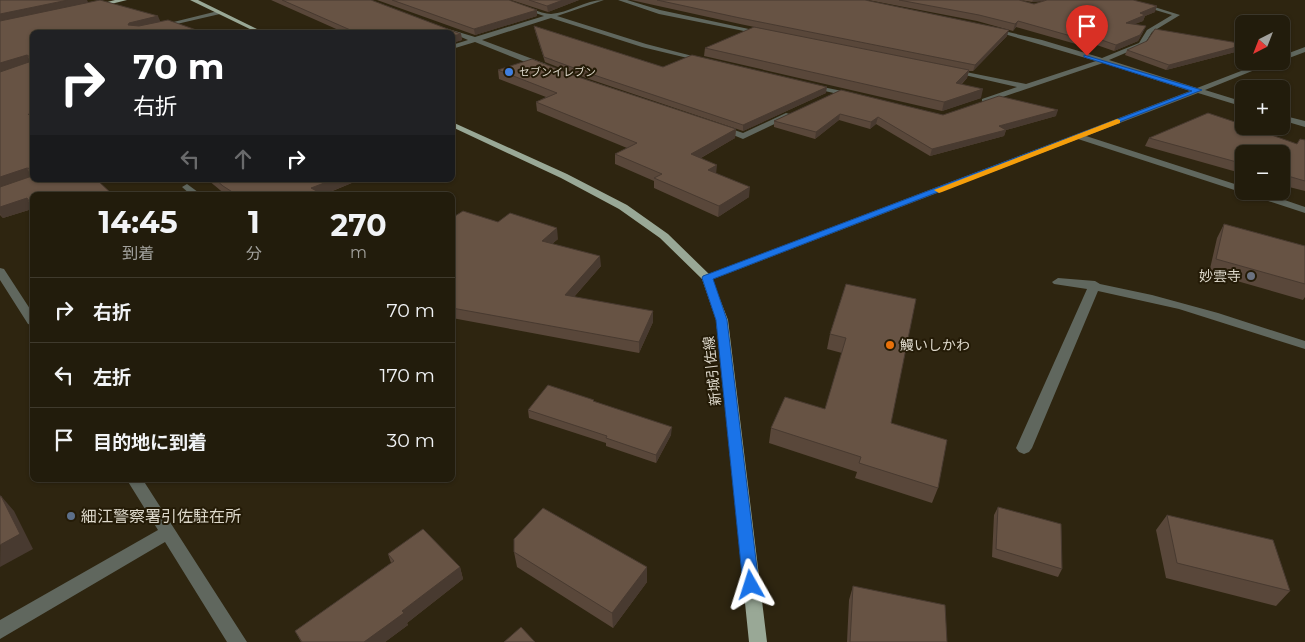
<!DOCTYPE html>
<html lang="ja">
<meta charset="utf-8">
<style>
body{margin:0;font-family:Montserrat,"Noto Sans JP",sans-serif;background:#2a2515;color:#f1f3f6;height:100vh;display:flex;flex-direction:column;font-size:19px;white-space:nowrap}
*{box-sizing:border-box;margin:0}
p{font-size:16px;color:#a2a19d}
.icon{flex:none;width:28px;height:28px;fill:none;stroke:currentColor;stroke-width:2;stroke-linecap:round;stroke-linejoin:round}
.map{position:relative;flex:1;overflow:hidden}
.side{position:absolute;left:30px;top:192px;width:425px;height:290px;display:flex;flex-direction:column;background:#221c0c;border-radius:8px;box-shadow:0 1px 4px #0004,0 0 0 1px #3f3a2d}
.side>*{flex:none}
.hud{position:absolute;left:30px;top:30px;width:425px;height:152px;border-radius:8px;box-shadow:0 1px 4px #0004,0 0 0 1px #3f3a2d;background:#202124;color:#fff;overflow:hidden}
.needle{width:32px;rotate:222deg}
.buttons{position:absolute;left:1235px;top:15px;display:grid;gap:10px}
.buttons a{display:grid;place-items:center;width:55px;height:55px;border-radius:8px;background:#221c0c;box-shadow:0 1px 4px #0004,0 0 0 1px #3f3a2d;font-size:25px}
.pin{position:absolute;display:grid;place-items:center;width:42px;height:42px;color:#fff;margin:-51px -21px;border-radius:50% 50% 50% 0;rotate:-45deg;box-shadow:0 0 5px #0007}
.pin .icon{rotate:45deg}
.me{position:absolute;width:55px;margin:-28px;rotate:354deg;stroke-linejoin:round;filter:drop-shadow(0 0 4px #0008)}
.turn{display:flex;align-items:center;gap:18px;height:105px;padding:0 20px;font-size:22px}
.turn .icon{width:65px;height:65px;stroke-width:2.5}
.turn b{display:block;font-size:35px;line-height:42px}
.lanes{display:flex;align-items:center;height:48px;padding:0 20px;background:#0003;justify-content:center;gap:25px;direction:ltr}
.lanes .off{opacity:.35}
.eta{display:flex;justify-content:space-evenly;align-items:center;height:85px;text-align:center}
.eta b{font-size:30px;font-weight:700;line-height:35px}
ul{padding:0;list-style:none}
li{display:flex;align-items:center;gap:15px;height:65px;padding:0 20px;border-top:1px solid #3f3a2d}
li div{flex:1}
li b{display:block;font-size:19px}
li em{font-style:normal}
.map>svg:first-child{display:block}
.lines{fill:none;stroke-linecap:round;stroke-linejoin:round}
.minor{fill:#60675e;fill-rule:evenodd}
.major{fill:#99a896;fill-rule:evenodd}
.wall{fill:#59473a;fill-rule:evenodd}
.shaded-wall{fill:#483a30}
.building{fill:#675344;stroke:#483a30}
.route{fill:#1a73e8;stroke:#114b97}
.slow{fill:#f59e0b}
.shop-dot{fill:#3f7fe0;stroke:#241b07;stroke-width:2}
.worship-dot{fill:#6b7280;stroke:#241b07;stroke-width:2}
.food-dot{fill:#e8710a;stroke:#241b07;stroke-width:2}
.service-dot{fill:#5c6f8a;stroke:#241b07;stroke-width:2}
.labels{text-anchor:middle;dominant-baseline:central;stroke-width:4;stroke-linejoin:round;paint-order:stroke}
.far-poi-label{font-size:11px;fill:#ddd8cb;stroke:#241b07;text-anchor:start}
.poi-label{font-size:14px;fill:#ddd8cb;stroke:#241b07;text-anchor:end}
.street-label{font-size:14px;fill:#ddd8cb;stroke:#241b07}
.near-poi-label{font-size:16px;fill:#ddd8cb;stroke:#241b07;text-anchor:start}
</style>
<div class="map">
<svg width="1305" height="642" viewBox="0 0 1305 642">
<rect width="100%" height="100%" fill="#2e2510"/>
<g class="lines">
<path class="minor" d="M499,0C517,0 538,14 551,14C568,13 585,0 604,0L557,16L646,44L708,60L704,62L642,47L551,18L482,40L546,64V68H540L475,42L452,49V45L468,40L445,30V28L475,37L544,16Z
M618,0H627L660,10L767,33L764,35L659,14Z
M1122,0H1132L1180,15L1152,32L1144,45L1109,60L1197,88L1267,61H1277L1205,90L1244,102V107L1198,93L1086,136L1244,187V191H1258L1305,207V213L1078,139L711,280L707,281L701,278L703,276L1190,91L1103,63L985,103H982V99L1017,87L947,71L951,69L1026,84L1096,61L991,30V28L1042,40L1102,58L1139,43L1147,30L1172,15Z
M218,11L221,13L220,14L142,32H133Z
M1305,47V52L1281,61V56Z
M808,84L852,93L856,95L852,97L811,88L807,86Z
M786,113L793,115L743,139L716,128L720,125L743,133Z
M1281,115L1305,121V127L1281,120Z
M187,184L202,195H191L182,187Z
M0,268L4,269L32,312V325L28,324L0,280Z
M1058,278L1095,281L1100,284L1152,295L1218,313L1305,341V349L1179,309L1098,291L1032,448L1029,452L1024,454L1019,452L1016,448L1087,289L1054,284L1052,282Z
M127,480H143L247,642H227L165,542L0,639V620L158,530Z"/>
<path class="major" d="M115,0H127L95,8L92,6Z
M190,0H198L263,32H256Z
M452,122L567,174L627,205L668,234L711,276L728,320L767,642H749L716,320L702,279L660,238L619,209L561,178L452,127Z"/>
</g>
<path class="wall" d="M0,0L88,2L202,32H32V209L3,218L0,215Z
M271,0H371L461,34L462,40L452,43V32H343Z
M377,0H509L537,16L475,35Z
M511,0H579L548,12Z
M631,0H865L1007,36L973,71H969L967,78L962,84L981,98L942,111L704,56L705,48L827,42L740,24Z
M868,0H1133L1155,12L1145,16L1143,21L1134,24L1143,32L1138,41L1114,51L1091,43L1083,46L1016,27L1013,31L977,21ZM1020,0L1032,2L1043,1L1034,4Z
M534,26L663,67L826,93L743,131L586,78L545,62L535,31Z
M1127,50H1243L1166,70L1125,55Z
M498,70L578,77L736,129L735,138L701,158L716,173L749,197L718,217L654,188V181L615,164V154L627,148L537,111L536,102L546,97L499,79Z
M841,90L943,115L1056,116L1006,130L1004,136L930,156L876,124L870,129L839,120L815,139L774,127V121Z
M1149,138L1297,144L1305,140V191L1281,185V154H1244V174L1145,146Z
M208,180H359L323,195H324H226Z
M452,218L498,222L558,239L552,244L601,266L574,297L653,322L639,353L452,318Z
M1224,224L1305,246V297L1303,300L1209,273L1217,238Z
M846,284L891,423L938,488L932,503L855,478L857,472L769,443L771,428L825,409L842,353L827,349L830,334Z
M594,402L671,435L656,463L606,446V443L529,418L528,410Z
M998,507L1062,569L1058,577L992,557L994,515Z
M1167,515L1290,591L1276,606L1166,578L1156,530Z
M514,552L647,567V582L613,628L517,567Z
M388,554L460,567L463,579L407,623L408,625L385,642H301L295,631L391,563Z
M853,586L947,642H847L849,600Z"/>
<path class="shaded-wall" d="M68,0H87L89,4L0,22V14Z
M563,0H579L548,12L547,6Z
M1033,0H1054L1032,2Z
M1157,6L1155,12L1145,16L1143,21L1123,29L1126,23L1140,13Z
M537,10V16L475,35L474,29Z
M158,16L161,23L133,30L128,25L129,23Z
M1018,21L1016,27L1013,31L1015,24Z
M1146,26L1143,32L1138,41L1114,51L1116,45Z
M1009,30L1007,36L973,71L975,65Z
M461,34L462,40L452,43V36Z
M1093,37L1091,43L1083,46L1085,40Z
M1244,45L1243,50L1166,70L1169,65Z
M27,55L31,63L0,73V63Z
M969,70L967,78L954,91L956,83Z
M827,87L826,93L743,131V125Z
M983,89L981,98L942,111L944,102Z
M1058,110L1056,116L1006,130L1004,136L930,156L932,149L999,126Z
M840,114L839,120L815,139L816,132Z
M878,117L876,124L870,129L871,122Z
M736,129L735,138L690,164L691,154Z
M717,165L716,175L708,170Z
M27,168L32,178L0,189V177Z
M332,180H359L322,195L311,188Z
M750,187L749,197L718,217L719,206Z
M27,198L32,209L3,218L0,214V207Z
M557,228L558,239L543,251L542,241Z
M600,256L601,266L566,306L565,295Z
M653,311V322L639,353V342Z
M672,427L671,435L656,463V455Z
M1,496L14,511L33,549L0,567Z
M460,567L463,579L407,623L408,625L385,642H364L402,611Z
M647,567V582L613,628L612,613Z"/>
<path class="building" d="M0,0H68L0,14Z
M100,0L158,16L129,23L128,25L139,26L168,20L202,32H32V116L28,114L32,118V169L27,168L0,177V72L29,62L30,57L27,55L0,63V21Z
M282,0H371L461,34L452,36V32H355Z
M392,0H509L537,10L474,29Z
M529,0H563L547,6Z
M657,0H865L1009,30L975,65L740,18Z
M899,0H1019L1034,4L1047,0H1133L1157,6L1140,13L1145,15L1126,23L1146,26L1140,35L1116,45L1093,37L1085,40L1018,21L1015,24L979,15Z
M534,26L663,67L692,55L827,87L743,125L585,72L544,57Z
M754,27L969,70L956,83L983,89L944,102L705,48Z
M1155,29L1244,44V45L1169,65L1127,50L1147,41Z
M532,59L578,77L736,129L691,154L717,165L708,170L750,187L719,206L654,178L662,174L615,154L637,143L536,102L557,93L498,70Z
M841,90L943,115L999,96L1058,110L999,126L1006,130L932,149L878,117L871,122L840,114L816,132L774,121Z
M1208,113L1244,125V126H1246L1297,144L1300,139L1305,140V181L1281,174V154H1244V164L1149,138Z
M32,176V180H97L113,195H32V205L27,198L0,207V187Z
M216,180H332L311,188L324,195H237L223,186Z
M463,211L498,222L510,213L557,228L542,241L600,256L565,295L653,311L639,342L452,308V218Z
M1224,224L1305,246V284L1216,259Z
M846,284L916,299L891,423L947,440L938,488L859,463L861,457L771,428L785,397L825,409L846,338L830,334Z
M548,385L594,400L593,401L672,427L656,455L606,438L607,436L528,410Z
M0,496H1L20,534L0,545Z
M998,507L1061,524L1062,569L996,549Z
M543,508L647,567L612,613L514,552V539Z
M1167,515L1273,540L1290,591L1177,563Z
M423,529L460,567L402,611L404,613L364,642H302L295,631L394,561L388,554Z
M853,586L945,605L947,642H850Z
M521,627L535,642H504Z"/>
<path class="route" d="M1084,55L1202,90L713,279L727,320L759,585L757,590L751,593L746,590L743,585L716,320L702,278L703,276L1192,91L1084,57Z"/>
<path class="slow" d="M1117,119L1120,120V123L942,192L939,193L934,190Z"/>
<circle class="shop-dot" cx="509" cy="72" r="5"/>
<circle class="worship-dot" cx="1251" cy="276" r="5"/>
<circle class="food-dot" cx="890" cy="345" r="5"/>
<circle class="service-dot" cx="71" cy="516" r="5"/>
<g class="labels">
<g class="far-poi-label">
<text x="519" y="72">セブンイレブン</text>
</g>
<g class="poi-label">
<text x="1241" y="276">妙雲寺</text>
<text x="900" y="345" text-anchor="start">鰻いしかわ</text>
</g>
<g class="street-label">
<text transform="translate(712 371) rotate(-96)">新城引佐線</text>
</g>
<g class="near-poi-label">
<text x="81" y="516">細江警察署引佐駐在所</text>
</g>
</g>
</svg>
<div class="buttons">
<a><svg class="needle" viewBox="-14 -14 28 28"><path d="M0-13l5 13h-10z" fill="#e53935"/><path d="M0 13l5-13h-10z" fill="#a2a19d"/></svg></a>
<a>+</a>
<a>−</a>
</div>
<div class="pin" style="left:1087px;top:56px;background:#d93025"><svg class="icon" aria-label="arrive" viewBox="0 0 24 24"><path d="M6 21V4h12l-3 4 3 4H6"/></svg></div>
<svg class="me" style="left:751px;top:585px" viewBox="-20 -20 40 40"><path d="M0-17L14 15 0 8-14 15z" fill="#1a73e8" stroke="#fff" stroke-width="4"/></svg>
<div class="hud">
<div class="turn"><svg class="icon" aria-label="right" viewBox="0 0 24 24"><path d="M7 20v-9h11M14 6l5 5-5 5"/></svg><div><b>70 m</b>右折</div></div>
<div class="lanes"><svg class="icon off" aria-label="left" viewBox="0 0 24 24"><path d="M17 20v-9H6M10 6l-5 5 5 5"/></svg><svg class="icon off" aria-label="ahead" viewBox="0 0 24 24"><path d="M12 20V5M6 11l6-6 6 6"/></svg><svg class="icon" aria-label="right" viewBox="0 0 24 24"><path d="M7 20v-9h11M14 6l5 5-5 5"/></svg></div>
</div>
<section class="side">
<div class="eta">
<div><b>14:45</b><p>到着</p></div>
<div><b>1</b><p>分</p></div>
<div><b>270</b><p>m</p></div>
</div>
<ul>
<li><svg class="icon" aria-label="right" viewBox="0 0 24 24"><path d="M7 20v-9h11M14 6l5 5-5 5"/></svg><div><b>右折</b></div><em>70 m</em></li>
<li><svg class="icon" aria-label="left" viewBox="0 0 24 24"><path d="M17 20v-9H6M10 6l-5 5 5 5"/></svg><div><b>左折</b></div><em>170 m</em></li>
<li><svg class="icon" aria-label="arrive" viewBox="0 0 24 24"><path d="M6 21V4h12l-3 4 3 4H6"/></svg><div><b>目的地に到着</b></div><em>30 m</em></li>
</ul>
</section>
</div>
